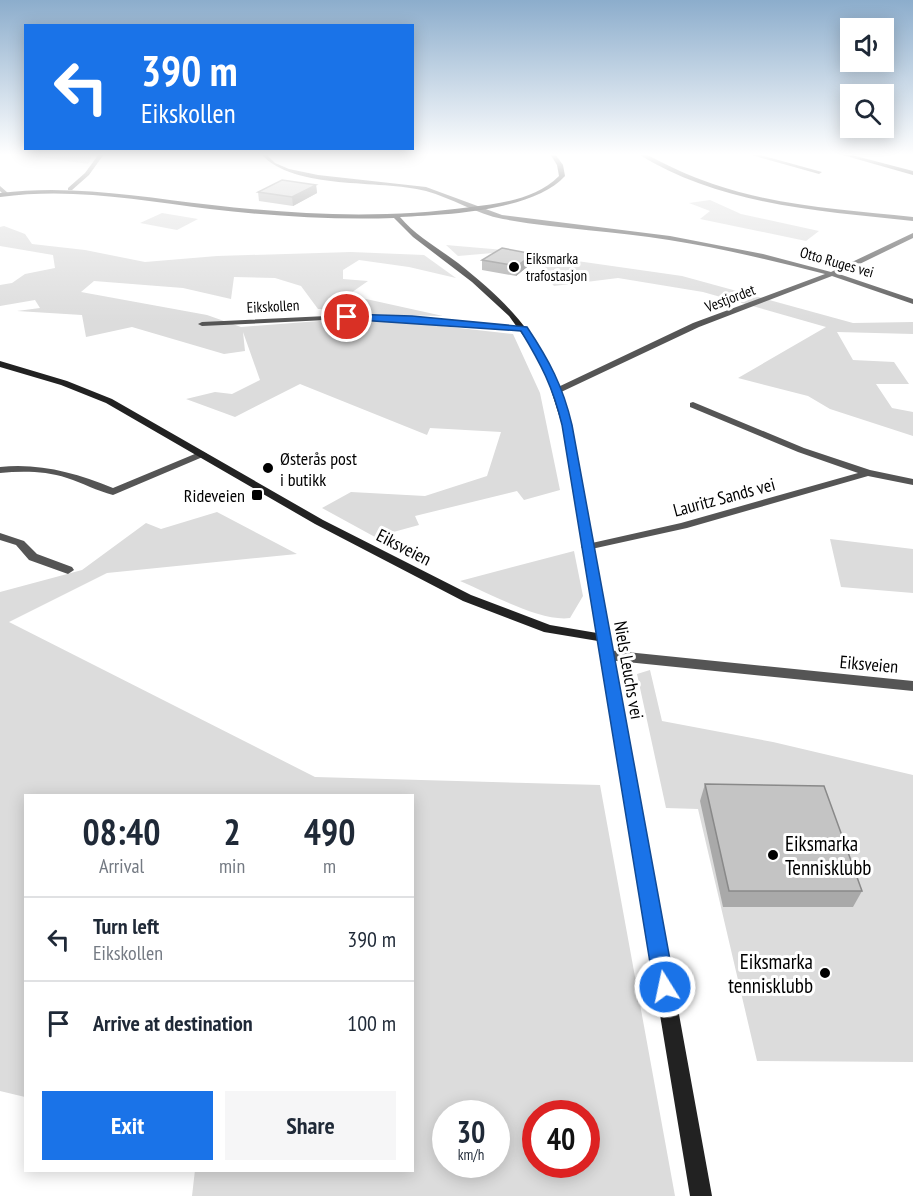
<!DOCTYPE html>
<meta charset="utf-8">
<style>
body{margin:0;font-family:"PT Sans Narrow",sans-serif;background:#f6f6f7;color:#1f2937;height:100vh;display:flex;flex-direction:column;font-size:22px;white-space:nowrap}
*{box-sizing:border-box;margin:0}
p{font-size:20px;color:#747a83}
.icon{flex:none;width:33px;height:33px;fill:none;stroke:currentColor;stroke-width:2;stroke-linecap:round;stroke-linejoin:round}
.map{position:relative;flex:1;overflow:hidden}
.panel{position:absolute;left:24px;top:794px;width:390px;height:378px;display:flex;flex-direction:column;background:#fff;border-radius:0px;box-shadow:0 3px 15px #0003}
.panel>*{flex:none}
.banner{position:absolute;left:24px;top:24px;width:390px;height:126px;border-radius:0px;box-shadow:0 3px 15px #0003;background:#1a73e8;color:#fff;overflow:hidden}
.buttons{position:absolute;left:840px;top:18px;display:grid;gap:12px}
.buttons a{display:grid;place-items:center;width:54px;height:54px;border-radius:0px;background:#fff;box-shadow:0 3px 15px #0003;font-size:30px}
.speed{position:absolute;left:432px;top:1100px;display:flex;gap:12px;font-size:30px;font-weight:700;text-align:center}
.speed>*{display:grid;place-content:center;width:78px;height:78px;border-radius:50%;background:#fff;box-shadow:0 3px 15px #0003;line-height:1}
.speed small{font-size:15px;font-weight:400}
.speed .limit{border:9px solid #d22;background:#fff;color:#111}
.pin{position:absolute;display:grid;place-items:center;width:51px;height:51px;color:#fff;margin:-26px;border:3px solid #fff;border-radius:50%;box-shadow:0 2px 6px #0007}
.me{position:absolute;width:66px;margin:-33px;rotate:350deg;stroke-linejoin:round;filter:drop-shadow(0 0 4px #0008)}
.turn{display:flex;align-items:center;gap:21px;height:126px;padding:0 18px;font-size:27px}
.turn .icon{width:78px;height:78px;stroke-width:2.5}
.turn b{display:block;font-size:42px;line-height:51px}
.eta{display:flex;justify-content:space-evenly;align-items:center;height:102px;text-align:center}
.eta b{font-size:36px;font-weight:800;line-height:42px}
.button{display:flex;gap:12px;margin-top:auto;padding:12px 18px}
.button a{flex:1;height:69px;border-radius:0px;background:#1a73e8;color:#fff;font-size:24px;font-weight:800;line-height:69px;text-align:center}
.button a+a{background:#f6f6f7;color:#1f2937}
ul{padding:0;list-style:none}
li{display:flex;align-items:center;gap:18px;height:84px;padding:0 18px;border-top:2px solid #e0e1e3}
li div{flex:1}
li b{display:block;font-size:22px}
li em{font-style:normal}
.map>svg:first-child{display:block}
.green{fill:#dcdcdc;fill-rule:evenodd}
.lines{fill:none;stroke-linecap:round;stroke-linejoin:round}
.street{fill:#555;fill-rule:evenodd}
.secondary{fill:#222;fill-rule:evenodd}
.wall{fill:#a9a9a9}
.shaded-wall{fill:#898989}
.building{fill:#c4c4c4;stroke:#898989;stroke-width:1.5}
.route{fill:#1a73e8;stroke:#114b97;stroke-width:1.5}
.poi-dot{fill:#000;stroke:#fff;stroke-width:2}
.labels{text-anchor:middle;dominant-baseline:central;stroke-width:6;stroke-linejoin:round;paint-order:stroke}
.far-poi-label{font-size:15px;fill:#000;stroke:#fff;text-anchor:start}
.far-street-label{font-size:15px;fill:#000;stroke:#fff}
.poi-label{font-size:18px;fill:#000;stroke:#fff;text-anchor:start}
.street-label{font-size:18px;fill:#000;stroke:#fff}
.near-poi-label{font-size:21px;fill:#000;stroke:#fff;text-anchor:start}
</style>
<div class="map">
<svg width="913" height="1196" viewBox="0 0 913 1196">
<rect width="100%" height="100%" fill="#fff"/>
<path class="green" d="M20,154H93L88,164Z
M710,200L741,214L819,231L806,241L700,219L710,211L689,203Z
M162,213L198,219L177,230L140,223Z
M4,226L25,234L32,244L85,250L145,262L217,256L351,252L424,255L456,278L409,267L359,260L343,270V279L368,281L348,295L443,316L343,314V309H318L301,286L275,278L234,277L231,299L183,288L94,281L81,292L207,315L241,327L319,321H370L415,323L513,334L540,393L560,490L524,500L517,491L415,516L419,525L375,537L322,508L351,492L425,496L487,476L501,432L430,428L427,435L300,384L235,417L186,399L215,392L232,394L260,380L243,332L245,351L224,354L132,327L86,337L82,315L17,311L40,308L35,300L0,306V285L12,283L25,274L55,268L53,255L0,246V227Z
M446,245L517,251L458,256Z
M528,254L682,276L853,323L913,322V334L837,332L853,360L894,362L909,384H876L892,408L913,412V436L830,409L808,396L738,378L826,327L703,292L618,278L554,286L541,271L546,265L519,260Z
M217,512L297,554L107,573L9,622L315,777L600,785L675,1196H192L195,1170H412V795H26L25,1097L0,1091V592L82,570L146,523L161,529ZM446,1113H496V1164H446ZM536,1113H586V1164H536Z
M830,539L913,549V593L841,587Z
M574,551L583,596L570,618C540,622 489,593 460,581Z
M650,670L662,721L773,742L913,775V1062L757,1061L698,809L666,808L637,674Z"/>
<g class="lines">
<path class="street" d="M99,154H104L89,175L72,190H68V188L85,173Z
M261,154H266L275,163L289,169L318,175L426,187L502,215L670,236L763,254L831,272L913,233V238L839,274L913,299V304L832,276L699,327L559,393L556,392V388L693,323L825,274C773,261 722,248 669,240C614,231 558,229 503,219C476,214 452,198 426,191C379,179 295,191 261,154Z
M638,154H645C667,165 689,176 713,184C776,206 846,210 913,217V221C820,211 720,205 638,154Z
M748,154H757L822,172L819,174Z
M0,186L8,193V195H4L0,191Z
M347,315L412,317L524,327L528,329L524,331L412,321L347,319L202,326L198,324L202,322Z
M693,402L804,448L870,470L913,479V485L868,476L687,528L587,550L583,549L581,547L583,545L681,523L858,473L798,452L690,407V403Z
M202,451L207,454L205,456L113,495C97,491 83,483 67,478C45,471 23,471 0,473V467C41,463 75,473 113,488Z
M0,533L24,541L37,554L72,567L74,570L68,574L29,560L16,545L0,540Z
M607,650L913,681V691L607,660L602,658L601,655L602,652Z"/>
<path class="secondary" d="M550,154H555L563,165L565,176C533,211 446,215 400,217C416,236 438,248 458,263C519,311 550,349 572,425L712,1196H690L598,641L544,632L463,601L315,524L106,403L61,385L0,367V361L67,381L112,399L323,520L471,595L550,625L597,633L562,425L546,374L535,352L509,316L472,282L413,237L394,218C333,220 271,216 210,209C139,200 71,187 0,197V193C72,184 141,197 212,205C298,215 385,219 471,207C502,203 536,199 559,176L557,165Z
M839,154H848L913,171V175Z"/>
</g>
<path class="wall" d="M316,185L317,193L293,206L259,201L258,192Z
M533,254L532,263L516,276L482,270V260Z
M705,784L862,891L853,907H723L700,801Z"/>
<path class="shaded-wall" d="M316,185L317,193L293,206L292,197Z
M533,254L532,263L516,276L517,266Z"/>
<path class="building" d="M282,180L316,185L292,197L258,192Z
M502,248L533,254L517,266L482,260Z
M705,784L824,786L862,891H729Z"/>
<linearGradient id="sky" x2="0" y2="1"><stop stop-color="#8cadcc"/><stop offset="0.48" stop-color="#fff"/><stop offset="1" stop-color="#fff" stop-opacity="0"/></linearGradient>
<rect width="913" height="322" fill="url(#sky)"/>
<path class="route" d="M347,314L412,316L527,327C549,360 563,386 572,425L675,987L672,994L665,997L657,994L654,987L562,425C553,387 541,364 521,331L344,319L343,317Z"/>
<g class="poi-dot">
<circle cx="514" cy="267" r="6"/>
<circle cx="268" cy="468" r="6"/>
<rect x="251" y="489" width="12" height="12" rx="3"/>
<circle cx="773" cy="855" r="6"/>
<circle cx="825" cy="973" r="6"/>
</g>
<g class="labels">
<g class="far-poi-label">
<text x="526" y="258">Eiksmarka<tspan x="526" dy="17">trafostasjon</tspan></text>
</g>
<g class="far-street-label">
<text transform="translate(837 262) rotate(16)">Otto Ruges vei</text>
<text transform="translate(730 298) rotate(-21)">Vestjordet</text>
<text transform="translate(273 306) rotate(-3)">Eikskollen</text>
</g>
<g class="poi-label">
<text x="280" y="458">Østerås post<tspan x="280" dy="21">i butikk</tspan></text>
<text x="245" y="495" text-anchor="end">Rideveien</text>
</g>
<g class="street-label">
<text transform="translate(724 497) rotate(-15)">Lauritz Sands vei</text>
<text transform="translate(404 547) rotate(27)">Eiksveien</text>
<text transform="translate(869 664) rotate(5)">Eiksveien</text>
<text transform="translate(629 670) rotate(80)">Niels Leuchs vei</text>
</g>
<g class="near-poi-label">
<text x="785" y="843">Eiksmarka<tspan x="785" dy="24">Tennisklubb</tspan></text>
<text x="813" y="961" text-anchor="end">Eiksmarka<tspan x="813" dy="24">tennisklubb</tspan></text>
</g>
</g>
</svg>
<div class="buttons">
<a><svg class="icon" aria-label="sound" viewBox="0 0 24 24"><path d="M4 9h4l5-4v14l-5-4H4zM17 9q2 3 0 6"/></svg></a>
<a><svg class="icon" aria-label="search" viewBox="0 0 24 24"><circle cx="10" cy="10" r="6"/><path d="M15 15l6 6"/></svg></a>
</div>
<div class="speed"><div>30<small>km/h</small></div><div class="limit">40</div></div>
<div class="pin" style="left:347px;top:317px;background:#d93025"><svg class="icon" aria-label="arrive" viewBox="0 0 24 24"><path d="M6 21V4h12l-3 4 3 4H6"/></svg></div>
<svg class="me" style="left:665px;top:987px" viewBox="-20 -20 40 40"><circle r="17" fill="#1a73e8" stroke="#fff" stroke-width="3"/><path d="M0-11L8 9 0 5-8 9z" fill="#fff"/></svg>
<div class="banner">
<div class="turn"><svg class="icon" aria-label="left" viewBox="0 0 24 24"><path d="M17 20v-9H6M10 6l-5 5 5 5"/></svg><div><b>390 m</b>Eikskollen</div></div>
</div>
<section class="panel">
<div class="eta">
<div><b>08:40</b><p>Arrival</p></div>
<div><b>2</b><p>min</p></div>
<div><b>490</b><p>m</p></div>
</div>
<ul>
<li><svg class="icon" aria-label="left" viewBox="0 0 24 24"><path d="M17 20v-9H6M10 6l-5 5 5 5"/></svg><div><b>Turn left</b><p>Eikskollen</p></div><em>390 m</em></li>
<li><svg class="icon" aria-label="arrive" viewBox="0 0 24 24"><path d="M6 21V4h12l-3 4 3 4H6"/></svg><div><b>Arrive at destination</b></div><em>100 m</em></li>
</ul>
<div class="button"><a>Exit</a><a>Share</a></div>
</section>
</div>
